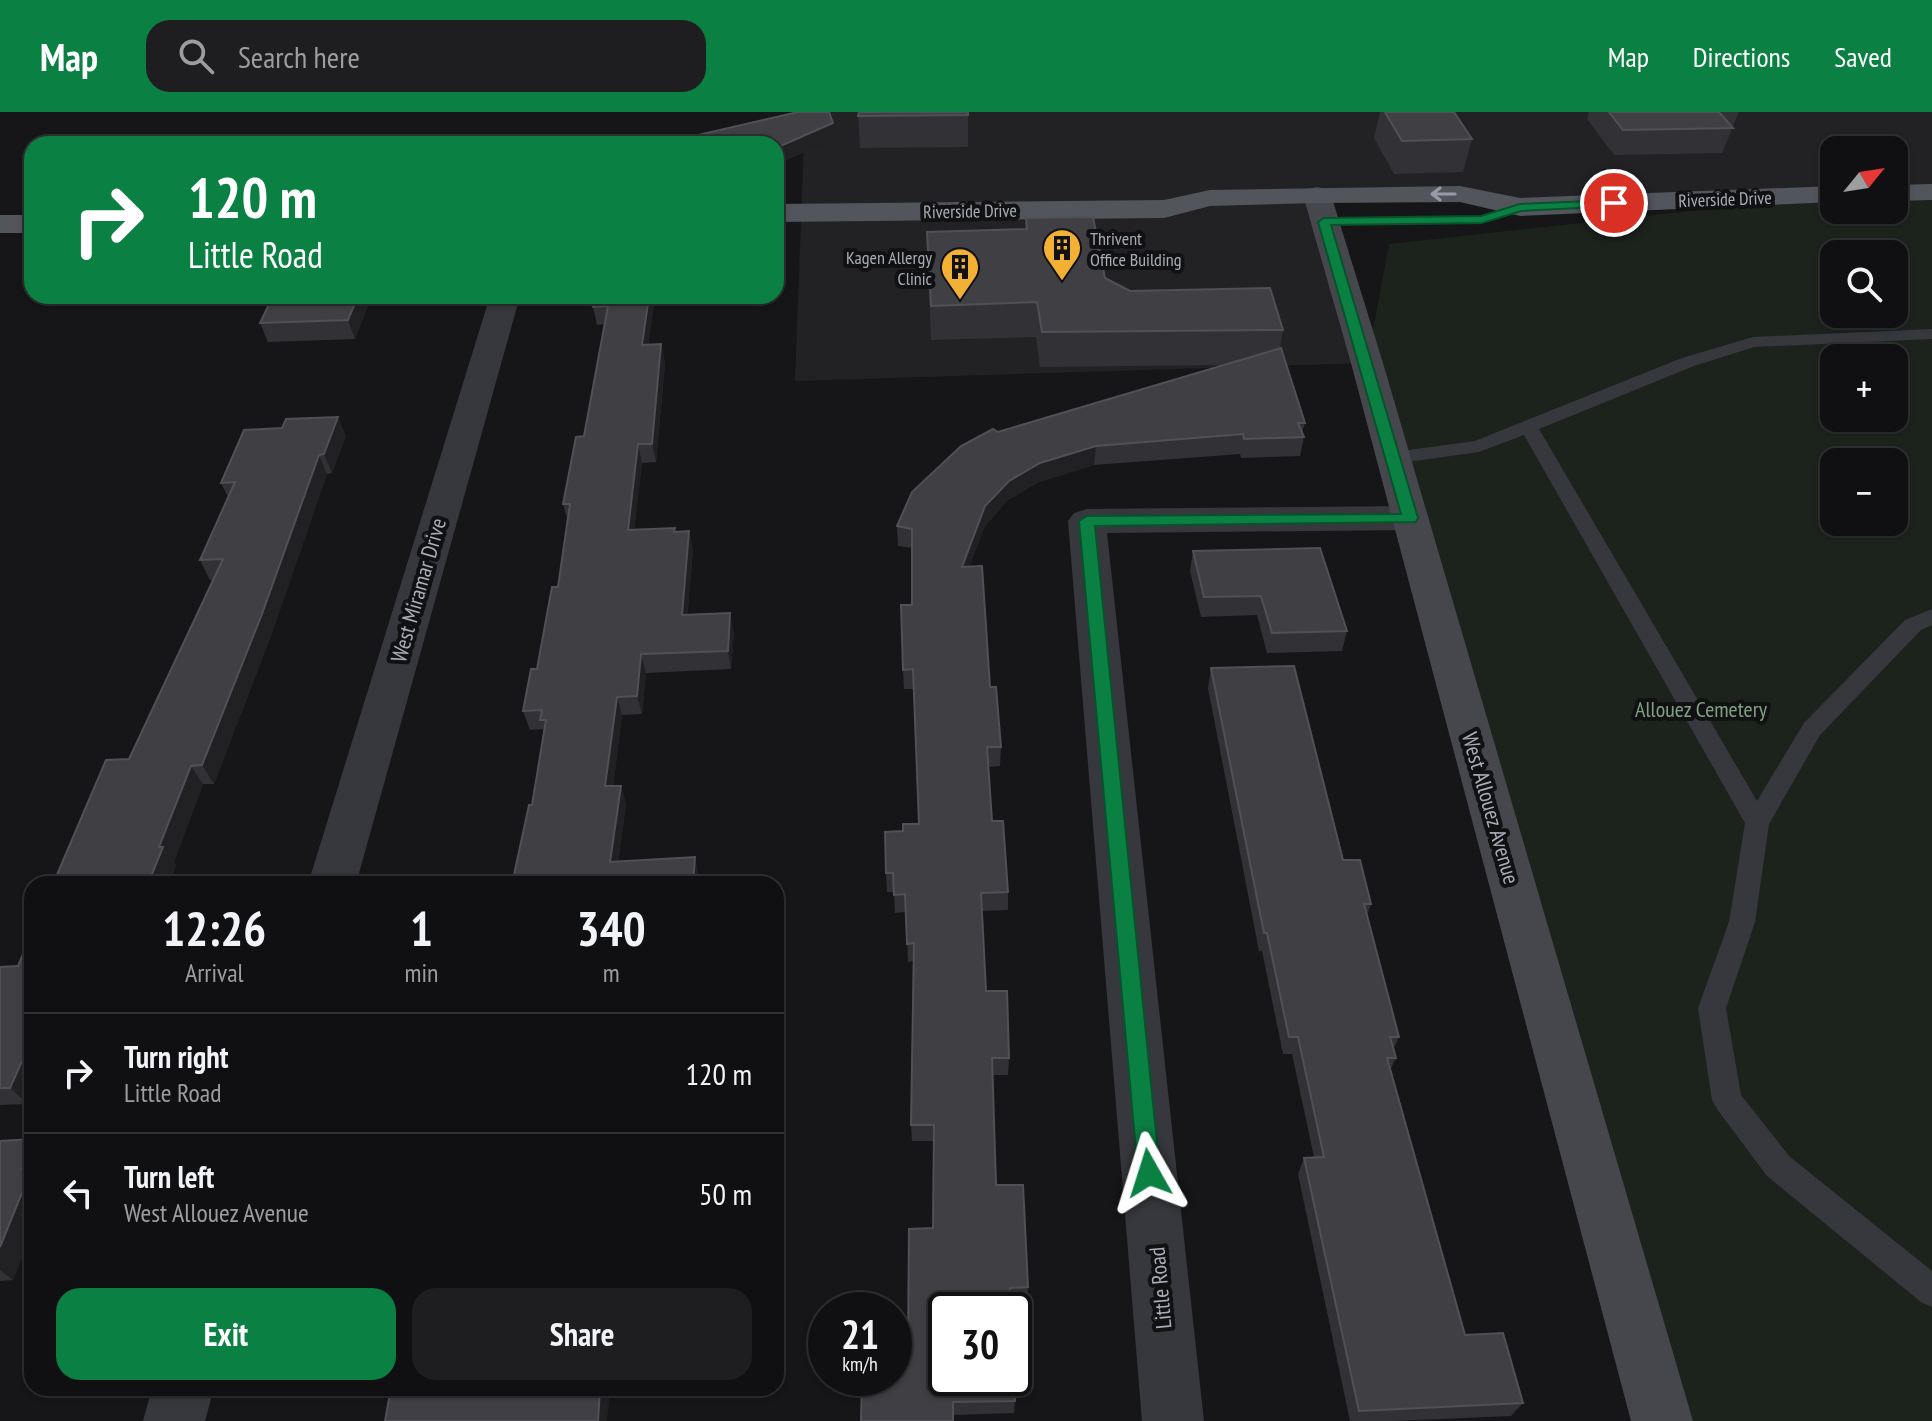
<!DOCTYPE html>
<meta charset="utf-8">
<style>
body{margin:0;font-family:"PT Sans Narrow",sans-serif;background:#1e1e20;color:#f1f3f6;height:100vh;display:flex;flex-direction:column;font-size:30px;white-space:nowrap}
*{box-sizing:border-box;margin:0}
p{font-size:26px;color:#9c9d9f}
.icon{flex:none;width:44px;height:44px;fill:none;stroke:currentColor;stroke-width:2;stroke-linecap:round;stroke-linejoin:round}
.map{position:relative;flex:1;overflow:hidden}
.side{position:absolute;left:24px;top:764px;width:760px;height:520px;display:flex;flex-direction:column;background:#101012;border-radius:24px;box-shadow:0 2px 6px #0004,0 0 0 2px #303032}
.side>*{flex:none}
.top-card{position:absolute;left:24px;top:24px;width:760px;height:168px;border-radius:24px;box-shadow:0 2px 6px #0004,0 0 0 2px #303032;background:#0b8043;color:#fff;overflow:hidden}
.needle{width:52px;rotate:60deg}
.tools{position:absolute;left:1820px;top:24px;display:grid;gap:16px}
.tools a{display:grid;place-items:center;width:88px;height:88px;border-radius:16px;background:#101012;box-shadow:0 2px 6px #0004,0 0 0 2px #303032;font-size:40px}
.speed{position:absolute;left:808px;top:1180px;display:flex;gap:16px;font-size:40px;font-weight:700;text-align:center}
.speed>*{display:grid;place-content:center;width:104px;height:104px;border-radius:50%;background:#101012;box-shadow:0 2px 6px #0004,0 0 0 2px #303032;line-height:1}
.speed small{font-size:20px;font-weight:400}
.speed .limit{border:4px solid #111;border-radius:12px;background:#fff;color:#111}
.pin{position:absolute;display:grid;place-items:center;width:68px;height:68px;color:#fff;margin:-34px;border:4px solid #fff;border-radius:50%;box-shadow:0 2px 8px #0007}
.me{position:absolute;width:88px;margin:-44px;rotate:354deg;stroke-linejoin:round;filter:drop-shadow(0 0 6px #0008)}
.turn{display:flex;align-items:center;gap:28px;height:168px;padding:0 32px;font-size:36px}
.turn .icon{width:104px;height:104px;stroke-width:2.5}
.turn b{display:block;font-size:56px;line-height:68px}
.eta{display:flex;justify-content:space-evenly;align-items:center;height:136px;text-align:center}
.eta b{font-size:48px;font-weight:800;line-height:56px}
.action{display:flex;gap:16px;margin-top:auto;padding:16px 32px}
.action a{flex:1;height:92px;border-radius:24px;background:#0b8043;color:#fff;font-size:32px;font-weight:800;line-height:92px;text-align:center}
.action a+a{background:#1e1e20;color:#f1f3f6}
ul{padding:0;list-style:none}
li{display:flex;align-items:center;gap:24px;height:120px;padding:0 32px;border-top:2px solid #303032}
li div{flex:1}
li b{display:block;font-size:30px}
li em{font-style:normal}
header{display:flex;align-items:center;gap:48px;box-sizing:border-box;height:112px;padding:0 40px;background:#0b8043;color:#fff}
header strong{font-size:38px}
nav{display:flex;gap:44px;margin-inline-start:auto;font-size:28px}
.search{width:560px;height:72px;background:#1e1e20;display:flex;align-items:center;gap:20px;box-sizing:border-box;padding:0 28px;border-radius:24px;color:#9c9d9f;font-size:30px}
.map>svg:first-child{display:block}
.built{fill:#222225}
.green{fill:#1c231d;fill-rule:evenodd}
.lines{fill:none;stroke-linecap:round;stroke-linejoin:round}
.lane{fill:#37383d;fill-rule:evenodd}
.street{fill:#37383d;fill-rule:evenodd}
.secondary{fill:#45474d;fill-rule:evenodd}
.primary{fill:#53555c;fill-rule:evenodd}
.wall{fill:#323236}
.shaded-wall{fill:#212124}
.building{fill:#3f3f44;stroke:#4f5156;stroke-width:2}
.oneway{stroke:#979ba6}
.route{fill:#0b8043;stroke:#07532c;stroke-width:2}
.labels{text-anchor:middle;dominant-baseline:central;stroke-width:8;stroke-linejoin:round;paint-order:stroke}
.far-street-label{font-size:18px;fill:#a8adb8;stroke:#111113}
.far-poi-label{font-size:18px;fill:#a8adb8;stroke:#111113;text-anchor:start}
.street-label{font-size:22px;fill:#a8adb8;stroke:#111113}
.park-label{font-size:22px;fill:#7fa381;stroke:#111113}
</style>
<header>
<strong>Map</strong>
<div class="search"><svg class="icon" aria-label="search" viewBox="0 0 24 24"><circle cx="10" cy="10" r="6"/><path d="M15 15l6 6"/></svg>Search here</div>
<nav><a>Map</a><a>Directions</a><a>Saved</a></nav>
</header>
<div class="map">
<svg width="1932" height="1309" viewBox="0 0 1932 1309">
<rect width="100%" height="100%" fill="#161618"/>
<path class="built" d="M805,0H1932V80L1894,81V38H1834V82L1520,95L1460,82L1317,83L1367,251L795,269Z"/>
<path class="green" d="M1932,80V1309H1662L1367,251L1389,132L1834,83V98H1894V81ZM1834,142H1894V202H1834ZM1834,246H1894V306H1834ZM1834,350H1894V410H1834Z"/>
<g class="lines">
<path class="lane" d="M1932,217V227L1754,235L1694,254L1539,317L1757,689L1804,611L1905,508L1932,497V513L1921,518L1820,623L1769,712L1755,810L1726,896L1741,983L1789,1044L1932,1159V1195L1921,1190L1767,1064L1717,997L1712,988L1698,896L1729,810L1745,711L1524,323L1479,340L1394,352L1384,346L1394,340L1475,329L1682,246L1753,225Z"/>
<path class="street" d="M490,184H520L356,772H308Z
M1410,394L1423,398L1429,406L1423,414L1410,418L1107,421L1204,1309H1142L1068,409L1074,401L1087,397Z
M152,1276H214L205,1309H143Z"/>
<path class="secondary" d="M1317,75L1327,77L1331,83L1383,251L1693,1309H1631L1351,251L1303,83L1307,77Z"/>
<path class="primary" d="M1932,72V88L1894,89V73Z
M1460,74L1520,86L1834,74V90L1520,104L1460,90L1317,91L1210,94L1164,106L776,110V92L1164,88L1210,78Z
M0,103H32V121H0Z"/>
</g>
<path class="wall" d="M968,0V35L860,36L858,4Z
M1380,0H1454L1472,27L1463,60L1394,62L1374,26Z
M1589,0H1739L1722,41L1614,43L1587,7Z
M833,11L834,27L776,32H686L685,26Z
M1026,106L1105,166L1130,179L1283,218L1280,236L1305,311L1302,321L1304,325L1300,344L1241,346L1240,342L1094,353L1039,370L1008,388L985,414L969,454L1001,635L1000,654L988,655L992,709L1008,780V798L982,799L986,879L1009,946L1008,963H993L996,1073L1028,1175L1027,1190H1011L1015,1289L1014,1301L953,1303L908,1232L933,1116L934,1029H912L911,1013L913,849L908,850L906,800L895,801L894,780H887L886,761L903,719L919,712L914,577H904L903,558L912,493V436L898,434L897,414L998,320L1222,253L1040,255L1036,225L931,228L927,120L1025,117Z
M372,184L355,227L268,230L260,211Z
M595,184H655L648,233L661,232L665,251L656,350L642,351L634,417L675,416V420L689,419L693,438L687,503L734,520L731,557L646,561L642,602L622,603L613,674H621L626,692L618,750L699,763L698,772H512L532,693L544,619L543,617L530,618L523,599L537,557L558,475L568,409L563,392L584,324L605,212L597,213L593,195Z
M282,316L346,324L332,361L327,362L272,521L214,672H203L174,750L176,753L169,772H53L129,647L213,467L210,468L200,448L228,385L221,371Z
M1193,439L1347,519L1342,539L1267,541L1257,503L1201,505L1190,459Z
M1211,556L1343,748L1371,792L1367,803L1399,925L1394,936L1396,946L1390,958L1465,1223L1523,1291L1511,1304L1394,1309H1350L1298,1062L1304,1046L1314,1045L1292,942H1283L1262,839H1259L1208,576Z
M32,821V983L28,992L0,993V855L18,854Z
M32,1027V1120L13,1168L0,1169V1029Z"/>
<path class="shaded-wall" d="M833,11L834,27L776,53V36Z
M358,184H372L355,227L348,208Z
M649,184H655L646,251L642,233Z
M661,232L665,251L656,350L652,332Z
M338,305L346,324L332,361L324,342Z
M638,332L642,351L632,436L628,418Z
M1096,334L1094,353L1039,370L1008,388L985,414L962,474V455L985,394L1009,369L1040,351Z
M319,343L327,362L272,521L214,672L202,653Z
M689,419L693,438L686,522L682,503Z
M730,501L734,520L731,557L728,539Z
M641,542L646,561L642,602L637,584Z
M617,585L622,603L611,693L605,674Z
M191,654L203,672L174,750L176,753L169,772H148L159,735Z
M621,674L626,692L616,768L610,750Z
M695,745L699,763L698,772H693Z
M31,929L32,930V983L28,992L10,976Z
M32,1031V1120L13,1168L0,1158V1135L22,1057Z
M600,1276H610L607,1309H598Z"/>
<path class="building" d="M798,0H829L833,11L776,36V32H697L685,26Z
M859,0H968V3L858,4Z
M1385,0H1454L1472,27L1402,29Z
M1609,0H1719L1733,16L1623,18Z
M1093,105L1105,166L1130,179L1270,176L1283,218L1042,220L1037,190L931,194L927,120L1027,117L1026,106Z
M273,184H358L348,208L260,211Z
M595,184H649L642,233L661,232L652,332H638L628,418L675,416L674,420L689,419L682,503L730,501L728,539L641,542L637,584L617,585L605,674H621L610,750L695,745L693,772H512L529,693H532L546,608H540L542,598L523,599L531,557H537L552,475H558L570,392H563L576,325L584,324L608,194L593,195Z
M1281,236L1305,311H1298L1304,325L1244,327L1243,322L1096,334L1040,351L1009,369L985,394L962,455L982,454L990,575H996L1001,635H987L992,709H1003L1008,780L981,781L986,879H1007L1009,946H992L996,1073H1023L1028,1175L1010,1176L1011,1198H946V1266H1014L1015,1289L953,1290V1309H861L862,1266H894V1233L908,1232L909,1117L933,1116L934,1013H911L914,831L907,832L905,782L894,783L893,761H886L885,720L903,719V712H919L913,557L903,558L901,493H912V417L897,414L912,380L961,334L993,317L998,320Z
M338,305L324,342L319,343L262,502L202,653L191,654L159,735H163L148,772H53L106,648L129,647L223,447L200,448L235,370L221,371L244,318L282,316L286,307Z
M1320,436L1347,519L1272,521L1261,484L1204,485L1193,439Z
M1294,554L1343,748H1360L1371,792H1364L1399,925H1390L1396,946H1387L1465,1223L1503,1221L1523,1291L1359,1299L1304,1046L1324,1045L1298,925H1289L1267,821H1264L1211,556Z
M32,821V929H31L10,976H0V855L18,854Z
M32,1027V1031L22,1057L32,1056L0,1135V1029Z
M391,1276H600L598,1309H385Z"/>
<defs><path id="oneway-shaft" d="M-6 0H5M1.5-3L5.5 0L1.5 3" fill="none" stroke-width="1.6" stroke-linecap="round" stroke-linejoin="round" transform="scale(2)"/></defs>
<use class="oneway" href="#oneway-shaft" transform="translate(1443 82) rotate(180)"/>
<path class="route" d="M1614,88L1618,89V94L1521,99L1482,111L1331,113L1418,406L1416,410L1095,414L1160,1061L1157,1068L1149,1071L1141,1068L1138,1061L1079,409L1087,404L1401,402L1318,110L1324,106L1481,104L1520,92Z"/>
<defs>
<g id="building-pin" transform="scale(2)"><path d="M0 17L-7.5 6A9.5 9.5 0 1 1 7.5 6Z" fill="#f2b134" stroke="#111113"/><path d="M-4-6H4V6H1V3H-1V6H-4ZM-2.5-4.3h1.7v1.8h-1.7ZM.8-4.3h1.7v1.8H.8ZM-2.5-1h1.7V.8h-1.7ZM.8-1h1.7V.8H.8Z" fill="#111"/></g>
</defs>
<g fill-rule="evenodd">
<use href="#building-pin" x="1062" y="136"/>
<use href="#building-pin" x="960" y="155"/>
</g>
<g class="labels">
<g class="far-street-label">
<text transform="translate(1725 87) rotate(-2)">Riverside Drive</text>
<text transform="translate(970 99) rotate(-1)">Riverside Drive</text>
</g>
<g class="far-poi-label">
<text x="1090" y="126">Thrivent<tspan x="1090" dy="21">Office Building</tspan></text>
<text x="932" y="145" text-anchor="end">Kagen Allergy<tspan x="932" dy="21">Clinic</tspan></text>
</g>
<g class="street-label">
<text transform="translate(418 478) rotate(-74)">West Miramar Drive</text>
<text transform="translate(1491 696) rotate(74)">West Allouez Avenue</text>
<text transform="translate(1160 1176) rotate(-95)">Little Road</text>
</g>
<g class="park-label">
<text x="1701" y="597">Allouez Cemetery</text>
</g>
</g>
</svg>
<div class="tools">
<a><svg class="needle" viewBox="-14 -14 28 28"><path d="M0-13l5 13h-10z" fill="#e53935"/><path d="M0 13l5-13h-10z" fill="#9c9d9f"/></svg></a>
<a><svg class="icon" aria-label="search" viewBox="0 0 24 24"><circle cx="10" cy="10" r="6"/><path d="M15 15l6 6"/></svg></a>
<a>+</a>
<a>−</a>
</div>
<div class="speed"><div>21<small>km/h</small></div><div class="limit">30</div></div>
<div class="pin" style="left:1614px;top:91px;background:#d93025"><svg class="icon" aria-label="arrive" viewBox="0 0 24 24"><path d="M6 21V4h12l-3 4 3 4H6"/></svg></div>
<svg class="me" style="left:1149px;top:1061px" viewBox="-20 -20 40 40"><path d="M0-17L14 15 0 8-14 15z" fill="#0b8043" stroke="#fff" stroke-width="4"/></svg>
<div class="top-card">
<div class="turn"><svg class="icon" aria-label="right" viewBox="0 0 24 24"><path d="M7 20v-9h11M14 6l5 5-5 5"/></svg><div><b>120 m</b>Little Road</div></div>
</div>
<section class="side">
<div class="eta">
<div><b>12:26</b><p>Arrival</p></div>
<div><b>1</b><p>min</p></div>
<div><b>340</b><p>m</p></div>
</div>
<ul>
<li><svg class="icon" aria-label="right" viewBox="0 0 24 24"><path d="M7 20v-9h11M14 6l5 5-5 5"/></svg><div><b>Turn right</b><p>Little Road</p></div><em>120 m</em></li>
<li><svg class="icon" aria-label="left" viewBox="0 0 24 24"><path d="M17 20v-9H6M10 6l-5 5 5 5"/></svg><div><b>Turn left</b><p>West Allouez Avenue</p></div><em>50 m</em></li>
</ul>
<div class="action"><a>Exit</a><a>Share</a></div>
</section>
</div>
